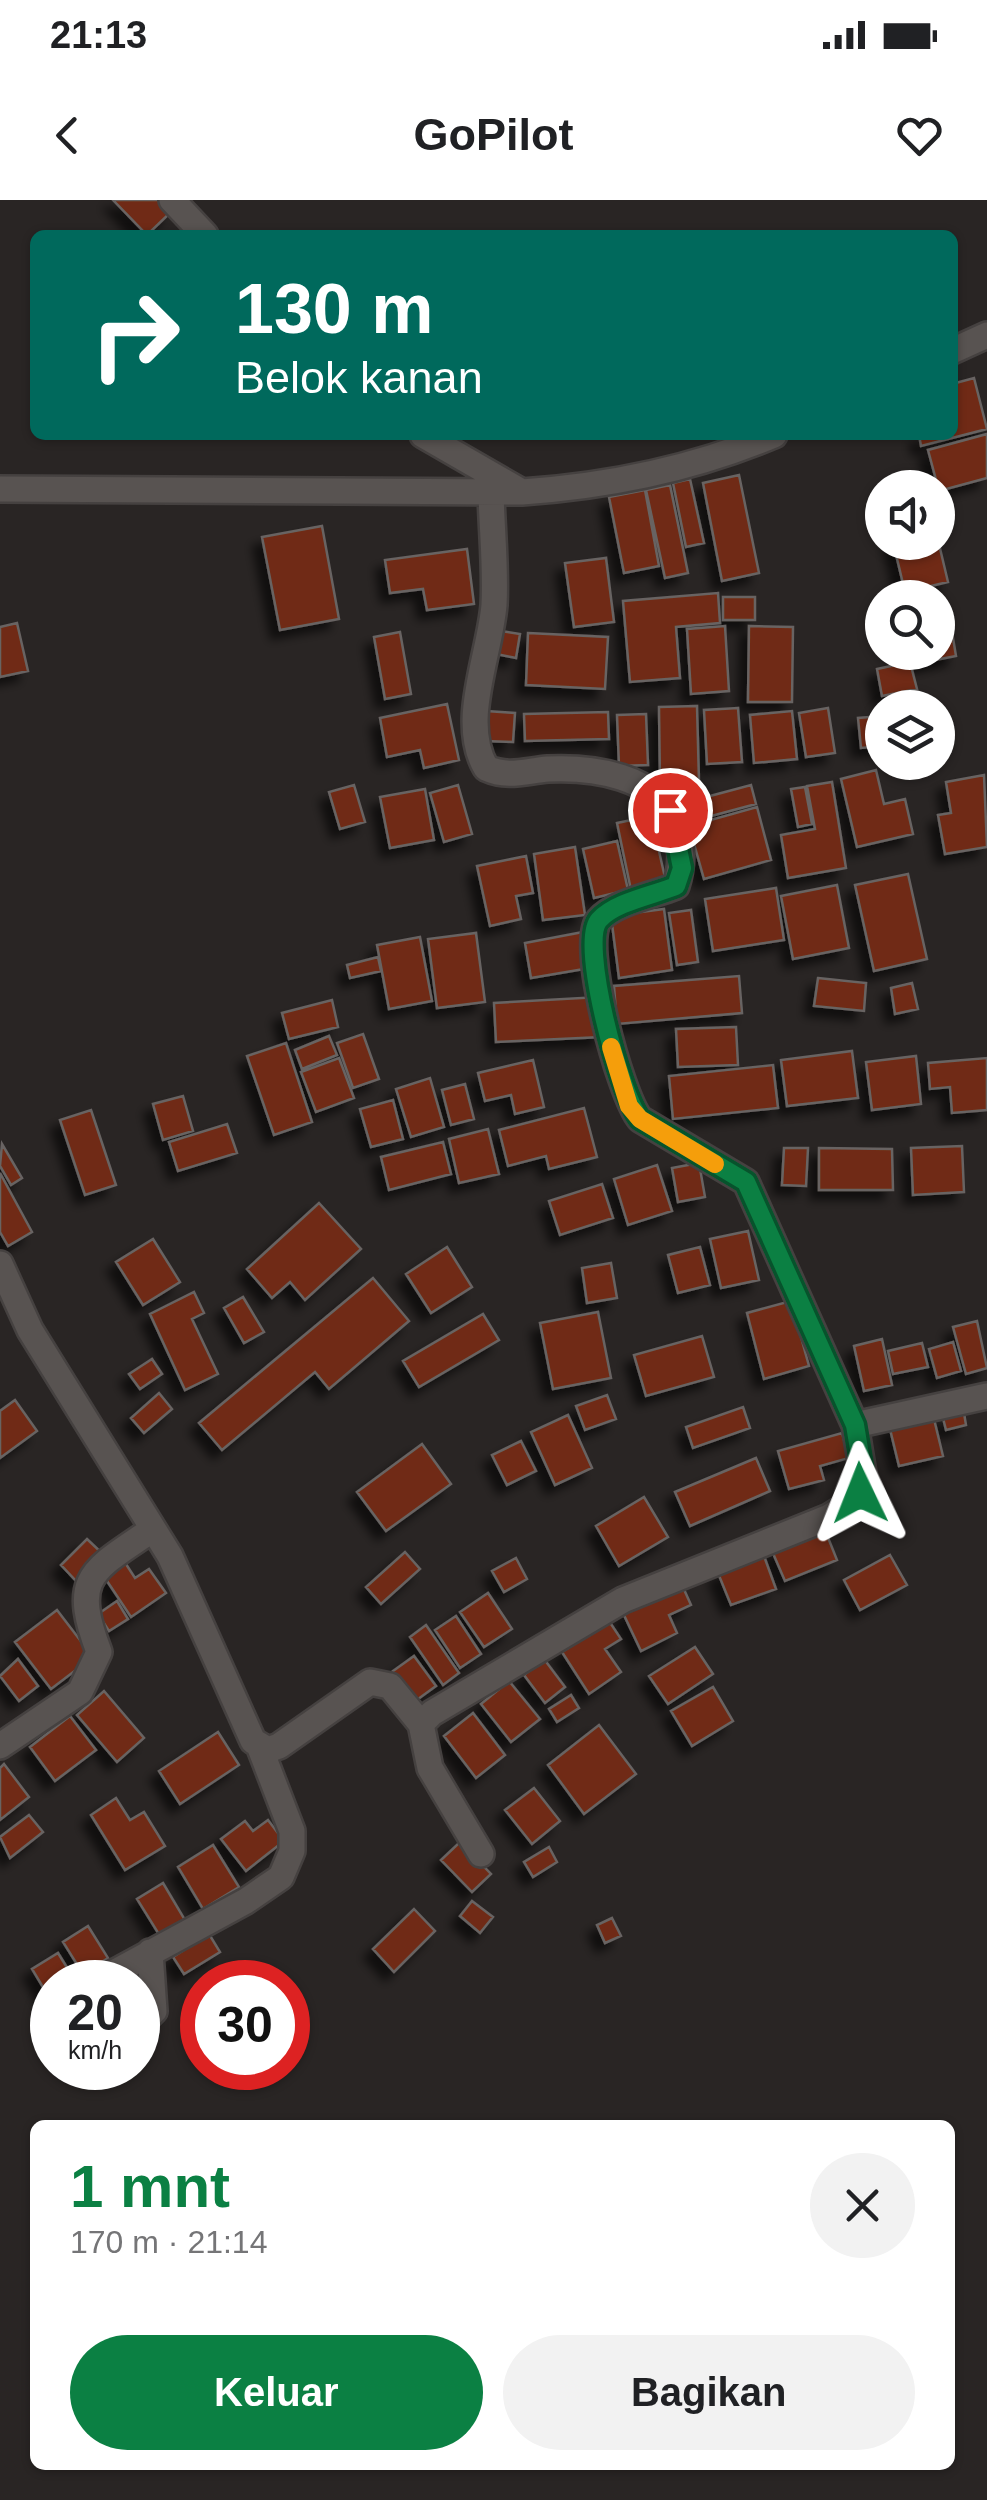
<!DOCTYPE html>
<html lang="id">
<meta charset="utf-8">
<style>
body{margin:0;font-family:Arial,sans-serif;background:#f2f2f2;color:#202124;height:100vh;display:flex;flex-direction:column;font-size:38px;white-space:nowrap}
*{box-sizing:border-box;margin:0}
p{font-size:32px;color:#757577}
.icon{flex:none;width:55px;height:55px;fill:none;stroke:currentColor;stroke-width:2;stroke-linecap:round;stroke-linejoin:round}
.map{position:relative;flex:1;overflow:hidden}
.side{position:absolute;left:30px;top:1920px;width:925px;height:350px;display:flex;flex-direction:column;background:#fff;border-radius:15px;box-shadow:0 2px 8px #0004}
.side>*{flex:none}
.top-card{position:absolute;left:30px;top:30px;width:928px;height:210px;border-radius:15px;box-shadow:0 2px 8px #0004;background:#00695c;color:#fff;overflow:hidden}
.controls{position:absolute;left:865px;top:270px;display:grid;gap:20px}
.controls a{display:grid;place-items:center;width:90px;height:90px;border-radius:50%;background:#fff;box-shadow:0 2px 8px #0004;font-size:50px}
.speed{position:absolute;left:30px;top:1760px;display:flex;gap:20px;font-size:50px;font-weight:700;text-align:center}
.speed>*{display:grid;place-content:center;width:130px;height:130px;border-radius:50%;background:#fff;box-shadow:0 2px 8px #0004;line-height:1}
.speed small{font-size:25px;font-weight:400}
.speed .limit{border:15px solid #d22;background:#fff;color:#111}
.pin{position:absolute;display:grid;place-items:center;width:85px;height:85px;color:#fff;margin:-42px;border:5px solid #fff;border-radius:50%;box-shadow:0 2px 10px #0007}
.me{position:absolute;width:110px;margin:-55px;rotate:358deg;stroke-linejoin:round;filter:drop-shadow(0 0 8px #0008)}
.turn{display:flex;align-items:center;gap:35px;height:210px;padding:0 40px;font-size:45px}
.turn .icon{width:130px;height:130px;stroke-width:2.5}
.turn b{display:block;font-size:70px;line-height:85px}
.round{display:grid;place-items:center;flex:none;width:105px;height:105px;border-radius:52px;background:#f2f2f2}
.overview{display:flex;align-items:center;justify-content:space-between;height:170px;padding:0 40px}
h1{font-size:60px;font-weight:600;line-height:75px;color:#0b8043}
.button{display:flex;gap:20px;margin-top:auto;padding:20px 40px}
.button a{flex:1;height:115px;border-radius:60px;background:#0b8043;color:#fff;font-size:40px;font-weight:600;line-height:115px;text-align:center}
.button a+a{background:#f2f2f2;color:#202124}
.status{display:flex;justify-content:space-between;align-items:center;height:70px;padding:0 50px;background:#fff;direction:ltr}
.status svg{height:28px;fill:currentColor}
header{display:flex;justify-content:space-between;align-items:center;height:130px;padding:0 40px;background:#fff;font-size:45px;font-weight:600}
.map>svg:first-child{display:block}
.building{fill:#702c13;stroke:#686362;stroke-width:2.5;filter:url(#shadow)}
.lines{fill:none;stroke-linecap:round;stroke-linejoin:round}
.minor-casing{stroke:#454140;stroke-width:30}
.minor{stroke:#585351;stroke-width:25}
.route-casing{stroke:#07532c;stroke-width:25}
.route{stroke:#0b8043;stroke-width:18}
.slow{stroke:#f59e0b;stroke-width:18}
</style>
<div class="status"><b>21:13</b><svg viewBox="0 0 49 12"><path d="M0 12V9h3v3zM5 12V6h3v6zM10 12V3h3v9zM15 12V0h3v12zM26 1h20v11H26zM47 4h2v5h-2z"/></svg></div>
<header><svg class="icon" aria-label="back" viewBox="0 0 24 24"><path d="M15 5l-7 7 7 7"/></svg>GoPilot<svg class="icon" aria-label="heart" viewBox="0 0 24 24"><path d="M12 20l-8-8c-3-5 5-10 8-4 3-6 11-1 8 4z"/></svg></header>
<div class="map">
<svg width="987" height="2300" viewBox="0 0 987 2300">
<defs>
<filter id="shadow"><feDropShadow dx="-9" dy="9" stdDeviation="5" flood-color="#0009"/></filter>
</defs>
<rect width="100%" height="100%" fill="#292524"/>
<path class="building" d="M113,0H159L171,12L147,35Z
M974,178L987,229L921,246L919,235H952V184Z
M987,234V278L939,291L928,250Z
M739,275L759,373L722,381L703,283Z
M690,279L704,343L686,347L673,283Z
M670,285L688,373L665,378L646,290Z
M645,290L659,366L624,373L609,297Z
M322,326L339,419L280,430L262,337Z
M938,340L948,382L905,392L893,342Z
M467,349L474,404L427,410L423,389L390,393L385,360Z
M606,358L614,422L574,427L565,363Z
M718,393L720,423L676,427L680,478L630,482L623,401Z
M723,397H755V420H723Z
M948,408L956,456L914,464L912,452H938V410Z
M17,423L28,471L0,477V427Z
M725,426L729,491L691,494L687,429Z
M749,426L793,427L792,502H748Z
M495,430L520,434L516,458L491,453Z
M400,432L411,494L385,499L374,437Z
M528,433L608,437L605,489L526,485Z
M910,462L917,489L882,496L877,469Z
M447,504L459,560L424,568L420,550L387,557L380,518Z
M697,506L699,582H660L659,507Z
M738,508L742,562L707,564L704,510Z
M828,508L835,553L806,557L799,513Z
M486,511L515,513L513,542L484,541Z
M792,511L797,559L754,563L750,515Z
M608,512L609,539L525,541L524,514Z
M646,514L648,565L619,566L617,515Z
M882,516V546L861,548L858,518Z
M876,570L884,604L905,599L913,634L857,647L841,579Z
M984,575L987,647L945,654L938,615L951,613L946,582Z
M832,582L846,668L788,678L781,635L815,629L807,586Z
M354,585L365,622L340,629L329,592Z
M458,585L472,634L444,642L430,593Z
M751,585L756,604L689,622L684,603Z
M805,587L812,624L798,627L791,589Z
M425,589L434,640L390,648L380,597Z
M757,607L771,660L704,679L689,626Z
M651,616L666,682L631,690L617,623Z
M617,641L628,690L594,698L583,649Z
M575,647L585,715L543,720L534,654Z
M526,656L533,693L516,696L521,719L490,726L477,666Z
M908,674L927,759L874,771L855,685Z
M837,685L849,748L793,759L781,696Z
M776,688L784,740L713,751L705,699Z
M664,709L672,770L619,778L611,716Z
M691,710L698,762L677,765L669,713Z
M583,732L590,768L531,778L525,743Z
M476,733L485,802L437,808L428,739Z
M420,737L432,801L389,809L377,745Z
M378,757L381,771L350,778L347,765Z
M739,776L742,813L617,824L614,786Z
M818,778L866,783L864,811L814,806Z
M912,783L918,809L895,814L891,788Z
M599,797L602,837L496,842L494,803Z
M332,800L338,827L289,839L282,813Z
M736,827L738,865L678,867L676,829Z
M363,834L379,879L353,888L337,843Z
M329,836L337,855L302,869L295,850Z
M286,843L312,922L274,935L247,856Z
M852,851L858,898L787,906L781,860Z
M916,856L921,904L872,910L866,862Z
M339,858L354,898L316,912L301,872Z
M987,858V910L952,913L950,887L930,889L928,863Z
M533,860L544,907L515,914L511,895L485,901L478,873Z
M773,865L778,908L673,919L669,876Z
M430,878L444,927L411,937L396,889Z
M465,884L474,919L451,925L442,890Z
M183,896L193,931L163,940L153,904Z
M393,900L403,939L371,947L360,909Z
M584,908L597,957L549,969L546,956L508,966L499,930Z
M91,910L116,985L85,995L60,920Z
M227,924L237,953L178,971L169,942Z
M488,929L499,974L459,983L449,939Z
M443,942L451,974L389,990L381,957Z
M2,944L22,978L11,985L0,966Z
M962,946L964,992L913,995L911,948Z
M784,948H808L806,986L782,985Z
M819,948L892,949L893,990H819Z
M699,963L705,997L678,1002L672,968Z
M657,965L672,1011L628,1025L614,979Z
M0,973L32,1032L8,1046L0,1032Z
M602,984L613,1018L560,1035L549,1001Z
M319,1003L361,1049L305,1100L290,1082L272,1098L247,1069Z
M748,1031L759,1080L721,1088L710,1039Z
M153,1039L180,1082L143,1105L116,1062Z
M447,1047L472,1087L431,1113L406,1074Z
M700,1047L710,1085L678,1093L668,1055Z
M611,1063L617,1098L587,1103L582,1068Z
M373,1078L409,1121L329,1189L315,1172L222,1250L199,1223Z
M194,1092L204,1113L192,1119L218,1174L185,1190L150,1114Z
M243,1097L264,1132L244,1143L224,1108Z
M791,1101L809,1166L764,1179L747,1113Z
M598,1112L611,1178L553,1189L540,1123Z
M483,1114L499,1140L419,1187L403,1161Z
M977,1121L987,1168L966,1174L953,1127Z
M702,1136L714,1177L646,1196L634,1155Z
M882,1139L892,1185L864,1191L854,1146Z
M953,1142L961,1171L937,1178L929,1149Z
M922,1143L928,1167L893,1174L888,1151Z
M152,1159L162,1174L140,1189L129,1174Z
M159,1193L172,1209L144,1233L131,1218Z
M607,1195L616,1219L585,1230L576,1206Z
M15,1200L37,1231L0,1258V1211Z
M743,1207L750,1228L693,1248L686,1227Z
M964,1213L966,1225L946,1230L943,1218Z
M568,1215L592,1268L555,1285L531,1232Z
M933,1215L943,1256L899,1266L889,1225Z
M842,1233L849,1258L820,1266L824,1280L789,1289L778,1251Z
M521,1241L536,1271L507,1285L492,1255Z
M422,1244L451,1284L386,1331L357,1292Z
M756,1258L770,1291L690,1326L675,1292Z
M644,1297L668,1337L619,1366L596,1326Z
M825,1330L837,1360L785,1381L772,1351Z
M87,1339L105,1356L78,1383L61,1365Z
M405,1352L420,1369L381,1404L366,1387Z
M890,1355L907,1385L860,1410L844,1380Z
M764,1356L776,1389L731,1405L718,1373Z
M516,1358L527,1379L504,1392L492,1371Z
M124,1361L135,1378L149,1369L166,1393L131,1417L103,1375Z
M682,1385L691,1405L669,1415L677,1433L641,1451L623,1413Z
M488,1393L512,1429L484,1447L460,1412Z
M117,1401L128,1419L109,1431L98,1414Z
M57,1410L93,1457L51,1489L15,1442Z
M456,1416L481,1454L460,1468L435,1430Z
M609,1421L621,1439L605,1449L621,1472L589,1494L562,1452Z
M426,1425L459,1473L443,1485L410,1437Z
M695,1447L713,1474L668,1504L649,1476Z
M414,1456L436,1486L414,1502L393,1471Z
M18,1459L38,1486L19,1501L0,1476Z
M544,1459L565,1487L545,1503L524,1475Z
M509,1481L540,1519L511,1542L481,1504Z
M713,1487L733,1521L692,1546L671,1511Z
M104,1491L144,1538L117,1562L77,1515Z
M571,1495L579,1508L557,1522L549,1509Z
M473,1513L505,1555L476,1578L444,1536Z
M70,1516L96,1550L55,1581L30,1547Z
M599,1525L636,1574L584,1614L548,1565Z
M218,1532L239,1565L180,1604L159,1571Z
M4,1564L29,1597L0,1620V1568Z
M534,1588L560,1621L532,1644L505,1610Z
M116,1598L130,1620L144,1612L165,1646L125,1670L91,1615Z
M29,1615L43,1632L10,1658L0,1637Z
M268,1620L284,1641L246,1671L221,1639L245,1621L253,1631Z
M460,1642L491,1674L472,1692L441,1660Z
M213,1645L239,1687L203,1709L178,1667Z
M549,1647L557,1662L533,1677L524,1662Z
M163,1683L185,1720L160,1736L137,1699Z
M472,1701L493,1717L480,1733L460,1716Z
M414,1709L435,1731L394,1772L373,1749Z
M612,1718L621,1736L605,1743L597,1725Z
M88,1726L108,1758L83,1774L63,1742Z
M209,1734L220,1752L184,1774L173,1757Z
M58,1753L76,1782H52L50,1799L32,1769Z"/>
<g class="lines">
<g class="minor-casing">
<path id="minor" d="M172,0L205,35
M952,151L987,135
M423,235L522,292
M0,289L522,292C610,286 693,269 774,235
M0,1064L30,1130L170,1356L253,1541L268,1550L279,1546L370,1482L390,1486L421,1524
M855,1225L987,1196
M0,1546L80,1492L99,1452C70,1376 92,1371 153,1329
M481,1654L430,1568L421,1524L432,1513L623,1400L829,1317L851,1303L864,1279L855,1225L746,982L640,919C620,895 579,742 599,720C615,702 654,695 676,686C683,664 682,646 675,624C658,575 592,567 548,569C525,571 508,578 486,568C459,522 490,455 494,405C496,369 492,331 491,294
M97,1782L246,1701L281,1677L292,1651V1631L260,1548
M138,1827L154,1811L150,1752"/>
</g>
<use href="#minor" class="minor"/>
</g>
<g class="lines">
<g class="route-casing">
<path id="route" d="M670,610L682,668L676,686C654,695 615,702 599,720C579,742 620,895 640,919L746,982L855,1225L864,1279L860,1293"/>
</g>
<use href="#route" class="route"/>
<path class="slow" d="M611,847L629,906L640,919L715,964"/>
</g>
</svg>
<div class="controls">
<a><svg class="icon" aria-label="sound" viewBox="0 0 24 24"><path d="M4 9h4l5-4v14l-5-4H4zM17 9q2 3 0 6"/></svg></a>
<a><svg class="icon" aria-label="search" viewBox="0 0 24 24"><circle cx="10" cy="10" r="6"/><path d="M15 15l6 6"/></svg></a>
<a><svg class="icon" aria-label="layers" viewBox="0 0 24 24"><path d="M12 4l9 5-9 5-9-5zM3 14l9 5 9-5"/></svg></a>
</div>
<div class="speed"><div>20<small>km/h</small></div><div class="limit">30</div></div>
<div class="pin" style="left:670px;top:610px;background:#d93025"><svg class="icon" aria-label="arrive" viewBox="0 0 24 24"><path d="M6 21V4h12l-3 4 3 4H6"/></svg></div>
<svg class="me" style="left:860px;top:1293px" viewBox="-20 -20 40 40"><path d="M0-17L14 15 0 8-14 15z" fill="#0b8043" stroke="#fff" stroke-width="4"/></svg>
<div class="top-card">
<div class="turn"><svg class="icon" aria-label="right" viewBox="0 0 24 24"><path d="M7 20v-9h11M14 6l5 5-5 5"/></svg><div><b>130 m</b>Belok kanan</div></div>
</div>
<section class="side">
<div class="overview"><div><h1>1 mnt</h1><p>170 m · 21:14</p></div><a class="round"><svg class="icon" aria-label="close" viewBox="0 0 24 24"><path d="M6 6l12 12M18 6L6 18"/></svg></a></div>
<div class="button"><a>Keluar</a><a>Bagikan</a></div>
</section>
</div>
